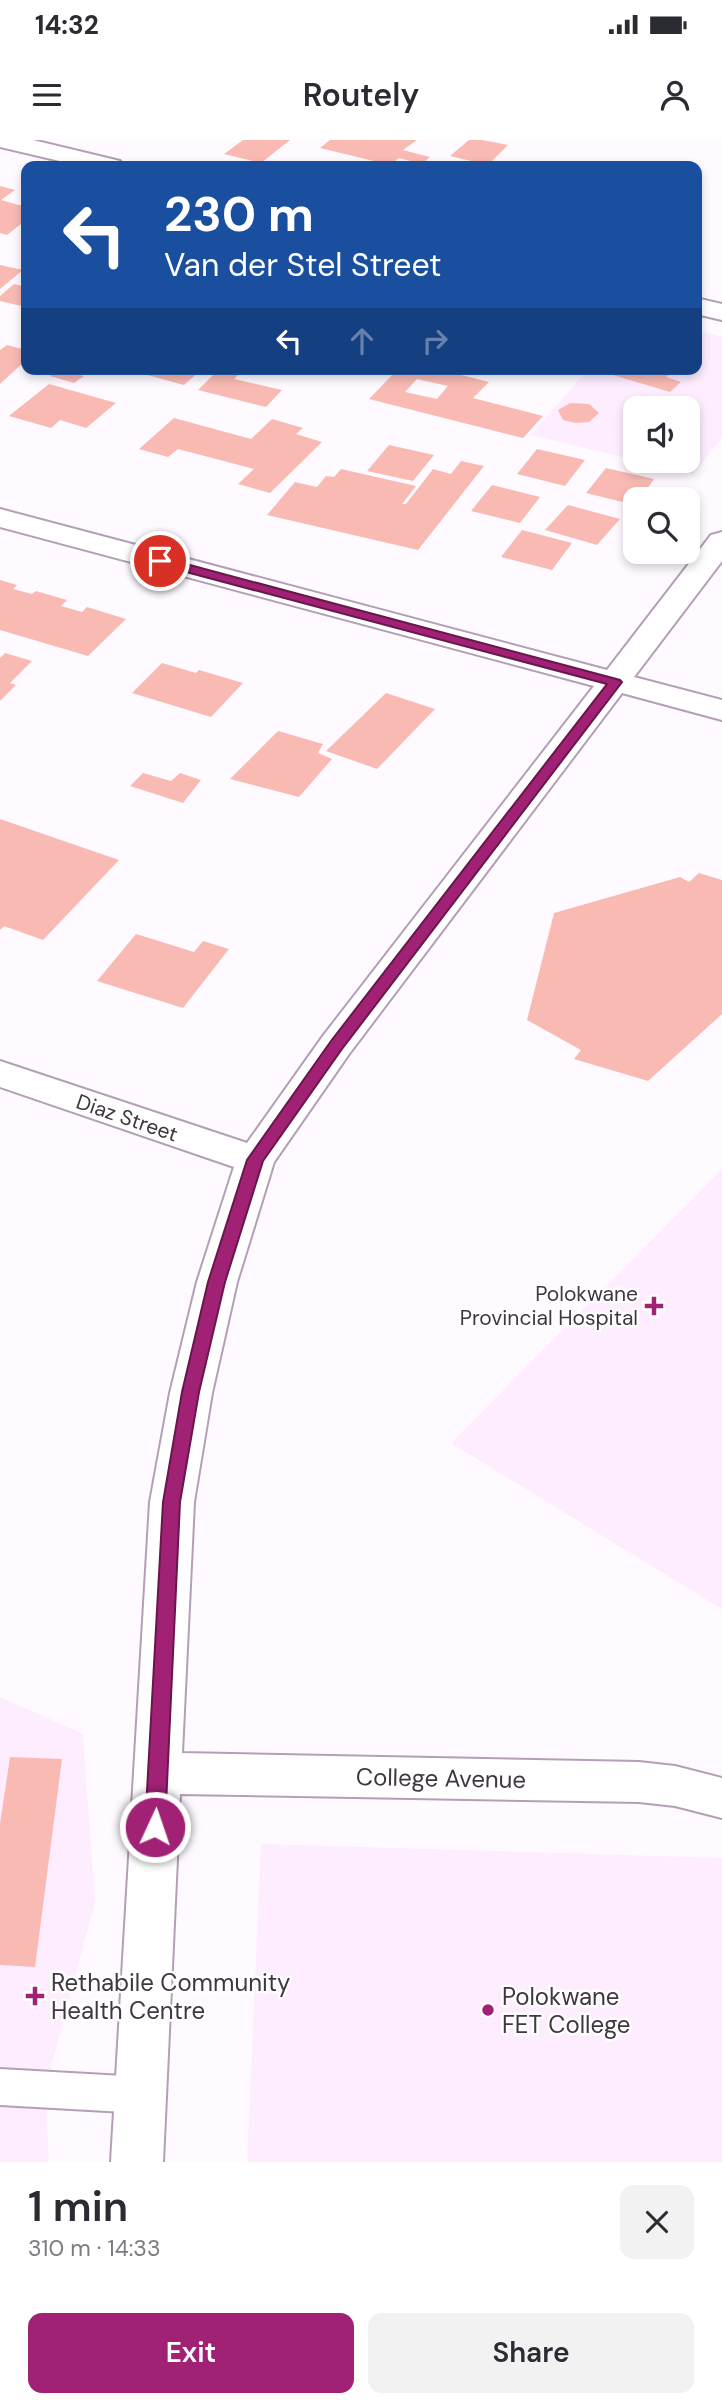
<!DOCTYPE html>
<meta charset="utf-8">
<style>
body{margin:0;font-family:"DM Sans",sans-serif;background:#f2f2f3;color:#2b2b33;height:100vh;display:flex;flex-direction:column;font-size:26px;white-space:nowrap}
*{box-sizing:border-box;margin:0}
p{font-size:23px;color:#7c7c81}
.icon{flex:none;width:38px;height:38px;fill:none;stroke:currentColor;stroke-width:2;stroke-linecap:round;stroke-linejoin:round}
.map{position:relative;height:2022px;overflow:hidden}
.sheet{display:flex;flex-direction:column;background:#fff;flex:1}
.sheet>*{flex:none}
.hud{position:absolute;left:21px;top:21px;width:681px;height:214px;border-radius:14px;box-shadow:0 4px 10px #0003;background:#1a4fa0;color:#fff;overflow:hidden}
.tools{position:absolute;left:623px;top:256px;display:grid;gap:14px}
.tools a{display:grid;place-items:center;width:77px;height:77px;border-radius:14px;background:#fff;box-shadow:0 4px 10px #0003;font-size:35px}
.pin{position:absolute;display:grid;place-items:center;width:60px;height:60px;color:#fff;margin:-30px;border:4px solid #fff;border-radius:50%;box-shadow:0 2px 7px #0007}
.me{position:absolute;width:77px;margin:-38px;rotate:3deg;stroke-linejoin:round;filter:drop-shadow(0 0 5px #0008)}
.turn{display:flex;align-items:center;gap:24px;height:147px;padding:0 28px;font-size:32px}
.turn .icon{width:91px;height:91px;stroke-width:2.5}
.turn b{display:block;font-size:49px;line-height:60px}
.lanes{display:flex;align-items:center;height:66px;padding:0 28px;background:#0003;justify-content:center;gap:35px;direction:ltr}
.lanes .off{opacity:.35}
.round{display:grid;place-items:center;flex:none;width:74px;height:74px;border-radius:14px;background:#f2f2f3}
.summary{display:flex;align-items:center;justify-content:space-between;height:119px;padding:0 28px}
h1{font-size:42px;font-weight:600;line-height:52px}
.primary-button{display:flex;gap:14px;margin-top:auto;padding:14px 28px}
.primary-button a{flex:1;height:80px;border-radius:14px;background:#a12275;color:#fff;font-size:28px;font-weight:600;line-height:80px;text-align:center}
.primary-button a+a{background:#f2f2f3;color:#2b2b33}
.status{display:flex;justify-content:space-between;align-items:center;height:49px;padding:0 35px;background:#fff;direction:ltr}
.status svg{height:19px;fill:currentColor}
header{display:flex;justify-content:space-between;align-items:center;height:91px;padding:0 28px;background:#fff;font-size:32px;font-weight:600}
.map>svg:first-child{display:block}
.built{fill:#fdedff}
.building{fill:#fabab4;fill-rule:evenodd}
.lines{fill:none;stroke-linecap:round;stroke-linejoin:round}
.lane-casing{stroke:#b49fb6;stroke-width:4}
.street-casing{stroke:#b49fb6;stroke-width:4}
.lane{fill:#fff;fill-rule:evenodd}
.street{fill:#fff;fill-rule:evenodd}
.route{fill:#a12275;stroke:#69164c;stroke-width:2}
.poi-dot{fill:#a12275;stroke:#fff;stroke-width:2.5}
.labels{text-anchor:middle;dominant-baseline:central;stroke-width:5;stroke-linejoin:round;paint-order:stroke}
.street-label{font-size:21px;fill:#3f363f;stroke:#fff}
.poi-label{font-size:21px;fill:#3f363f;stroke:#fff;text-anchor:end}
.near-street-label{font-size:24px;fill:#3f363f;stroke:#fff}
.near-poi-label{font-size:24px;fill:#3f363f;stroke:#fff;text-anchor:start}
</style>
<div class="status"><b>14:32</b><svg viewBox="0 0 49 12"><path d="M0 12V9h3v3zM5 12V6h3v6zM10 12V3h3v9zM15 12V0h3v12zM26 1h20v11H26zM47 4h2v5h-2z"/></svg></div>
<header><svg class="icon" aria-label="menu" viewBox="0 0 24 24"><path d="M4 6h16M4 12h16M4 18h16"/></svg>Routely<svg class="icon" aria-label="person" viewBox="0 0 24 24"><circle cx="12" cy="8" r="4"/><path d="M4 21q1-7 8-7t8 7"/></svg></header>
<div class="map">
<svg width="722" height="2022" viewBox="0 0 722 2022">
<rect width="100%" height="100%" fill="#fefaff"/>
<path class="built" d="M697,191L722,197V298L693,334L636,320H688V268H635V320L531,295L588,229H696Z
M722,1029V1469L451,1303Z
M0,1557L83,1594L95,1762L45,1950L49,2022H0Z
M261,1704L722,1718V2022H247Z"/>
<path class="building" d="M243,0H290L261,23L224,14Z
M330,0H417L403,10L430,17L422,24L399,18L390,25L320,8Z
M469,0H482L508,5L488,25L450,16Z
M0,46L15,50L1,60L26,67V80L7,95L0,93Z
M0,125L23,130L0,149Z
M14,144L26,147V167L0,161V156Z
M7,205L26,210V220L0,244V210Z
M59,229H62L84,236L74,243L50,236Z
M145,229H202L184,245L140,233Z
M219,229L241,232L234,239L282,250L266,267L198,250Z
M398,229H438L489,242L473,258L543,276L523,298L369,259ZM417,239L448,246L437,259L405,252Z
M593,229H674L666,237L681,242L670,252Z
M49,244L116,263L86,288L60,280L51,288L9,276Z
M570,263L589,264L599,273L589,282L576,283L563,280L558,270Z
M174,278L251,299L272,279L303,288L296,294L322,302L270,353L238,344L254,329L178,309L168,317L139,309Z
M389,305L434,315L413,341L367,331Z
M537,309L585,320L565,346L517,334Z
M461,321L484,326L418,410L267,375L295,342L317,347L326,336L334,337L341,329L416,346L402,364H406L433,329L451,334Z
M606,328L654,339L640,359H635V365L586,353Z
M492,345L540,357L520,383L471,371Z
M568,365L620,379L597,405L545,390Z
M522,390L572,403L552,430L501,417Z
M0,440L17,445L13,449L32,454L36,451L67,460L61,466L82,472L87,467L126,479L88,516L0,490Z
M5,513L32,521L10,543L16,545L0,561V518Z
M162,523L196,533L199,530L243,543L211,577L132,553Z
M386,553L435,569L377,629L326,611Z
M278,591L323,604L318,613L332,619L299,657L230,639Z
M143,633L171,641L180,633L201,640L183,663L130,646Z
M0,679L119,720L43,800L4,786L0,790Z
M699,733L722,740V874L648,941L574,919L581,910L527,880L554,773L680,737L689,742Z
M136,794L194,812L203,801L229,809L183,868L97,841Z
M10,1617L62,1619L35,1827L0,1825V1684Z"/>
<g class="lines">
<g class="lane-casing">
<path id="lane" d="M0,1929L142,1937L155,1943L161,1955L155,1967L142,1973L0,1965Z"/>
</g>
<g class="street-casing">
<path id="street" d="M0,0H33L120,21L123,26H81L0,7Z
M696,158L722,164V180L696,174Z
M0,369L607,530L711,395L722,392V421L634,537L722,560V580L622,553L349,914L274,1022L237,1142L212,1253L194,1362L182,1613L639,1622L675,1626L722,1638V1678L675,1666L639,1662L180,1654L163,2022H111L150,1362L170,1253L197,1142L234,1027L0,947V921L247,1003L323,896L594,546L0,387Z"/>
</g>
<use href="#lane" class="lane"/>
<use href="#street" class="street"/>
</g>
<path class="route" d="M160,417L620,540L622,542L342,909L263,1021L225,1142L199,1252L180,1362L165,1687L162,1693L155,1695L148,1693L145,1687L163,1362L182,1252L208,1142L247,1020L331,901L607,544L156,424V419Z"/>
<g class="poi-dot">
<path d="M650.5 1155.5h7v7h7v7h-7v7h-7v-7h-7v-7h7z"/>
<path d="M31.5 1845.5h7v7h7v7h-7v7h-7v-7h-7v-7h7z"/>
<circle cx="488" cy="1870" r="7"/>
</g>
<g class="labels">
<g class="street-label">
<text transform="translate(127 978) rotate(19)">Diaz Street</text>
</g>
<g class="poi-label">
<text x="638" y="1154">Polokwane<tspan x="638" dy="24">Provincial Hospital</tspan></text>
</g>
<g class="near-street-label">
<text transform="translate(441 1638) rotate(1)">College Avenue</text>
</g>
<g class="near-poi-label">
<text x="51" y="1842">Rethabile Community<tspan x="51" dy="28">Health Centre</tspan></text>
<text x="502" y="1856">Polokwane<tspan x="502" dy="28">FET College</tspan></text>
</g>
</g>
</svg>
<div class="tools">
<a><svg class="icon" aria-label="sound" viewBox="0 0 24 24"><path d="M4 9h4l5-4v14l-5-4H4zM17 9q2 3 0 6"/></svg></a>
<a><svg class="icon" aria-label="search" viewBox="0 0 24 24"><circle cx="10" cy="10" r="6"/><path d="M15 15l6 6"/></svg></a>
</div>
<div class="pin" style="left:160px;top:421px;background:#d93025"><svg class="icon" aria-label="arrive" viewBox="0 0 24 24"><path d="M6 21V4h12l-3 4 3 4H6"/></svg></div>
<svg class="me" style="left:155px;top:1687px" viewBox="-20 -20 40 40"><circle r="17" fill="#a12275" stroke="#fff" stroke-width="3"/><path d="M0-11L8 9 0 5-8 9z" fill="#fff"/></svg>
<div class="hud">
<div class="turn"><svg class="icon" aria-label="left" viewBox="0 0 24 24"><path d="M17 20v-9H6M10 6l-5 5 5 5"/></svg><div><b>230 m</b>Van der Stel Street</div></div>
<div class="lanes"><svg class="icon" aria-label="left" viewBox="0 0 24 24"><path d="M17 20v-9H6M10 6l-5 5 5 5"/></svg><svg class="icon off" aria-label="ahead" viewBox="0 0 24 24"><path d="M12 20V5M6 11l6-6 6 6"/></svg><svg class="icon off" aria-label="right" viewBox="0 0 24 24"><path d="M7 20v-9h11M14 6l5 5-5 5"/></svg></div>
</div>
</div>
<section class="sheet">
<div class="summary"><div><h1>1 min</h1><p>310 m · 14:33</p></div><a class="round"><svg class="icon" aria-label="close" viewBox="0 0 24 24"><path d="M6 6l12 12M18 6L6 18"/></svg></a></div>
<div class="primary-button"><a>Exit</a><a>Share</a></div>
</section>
